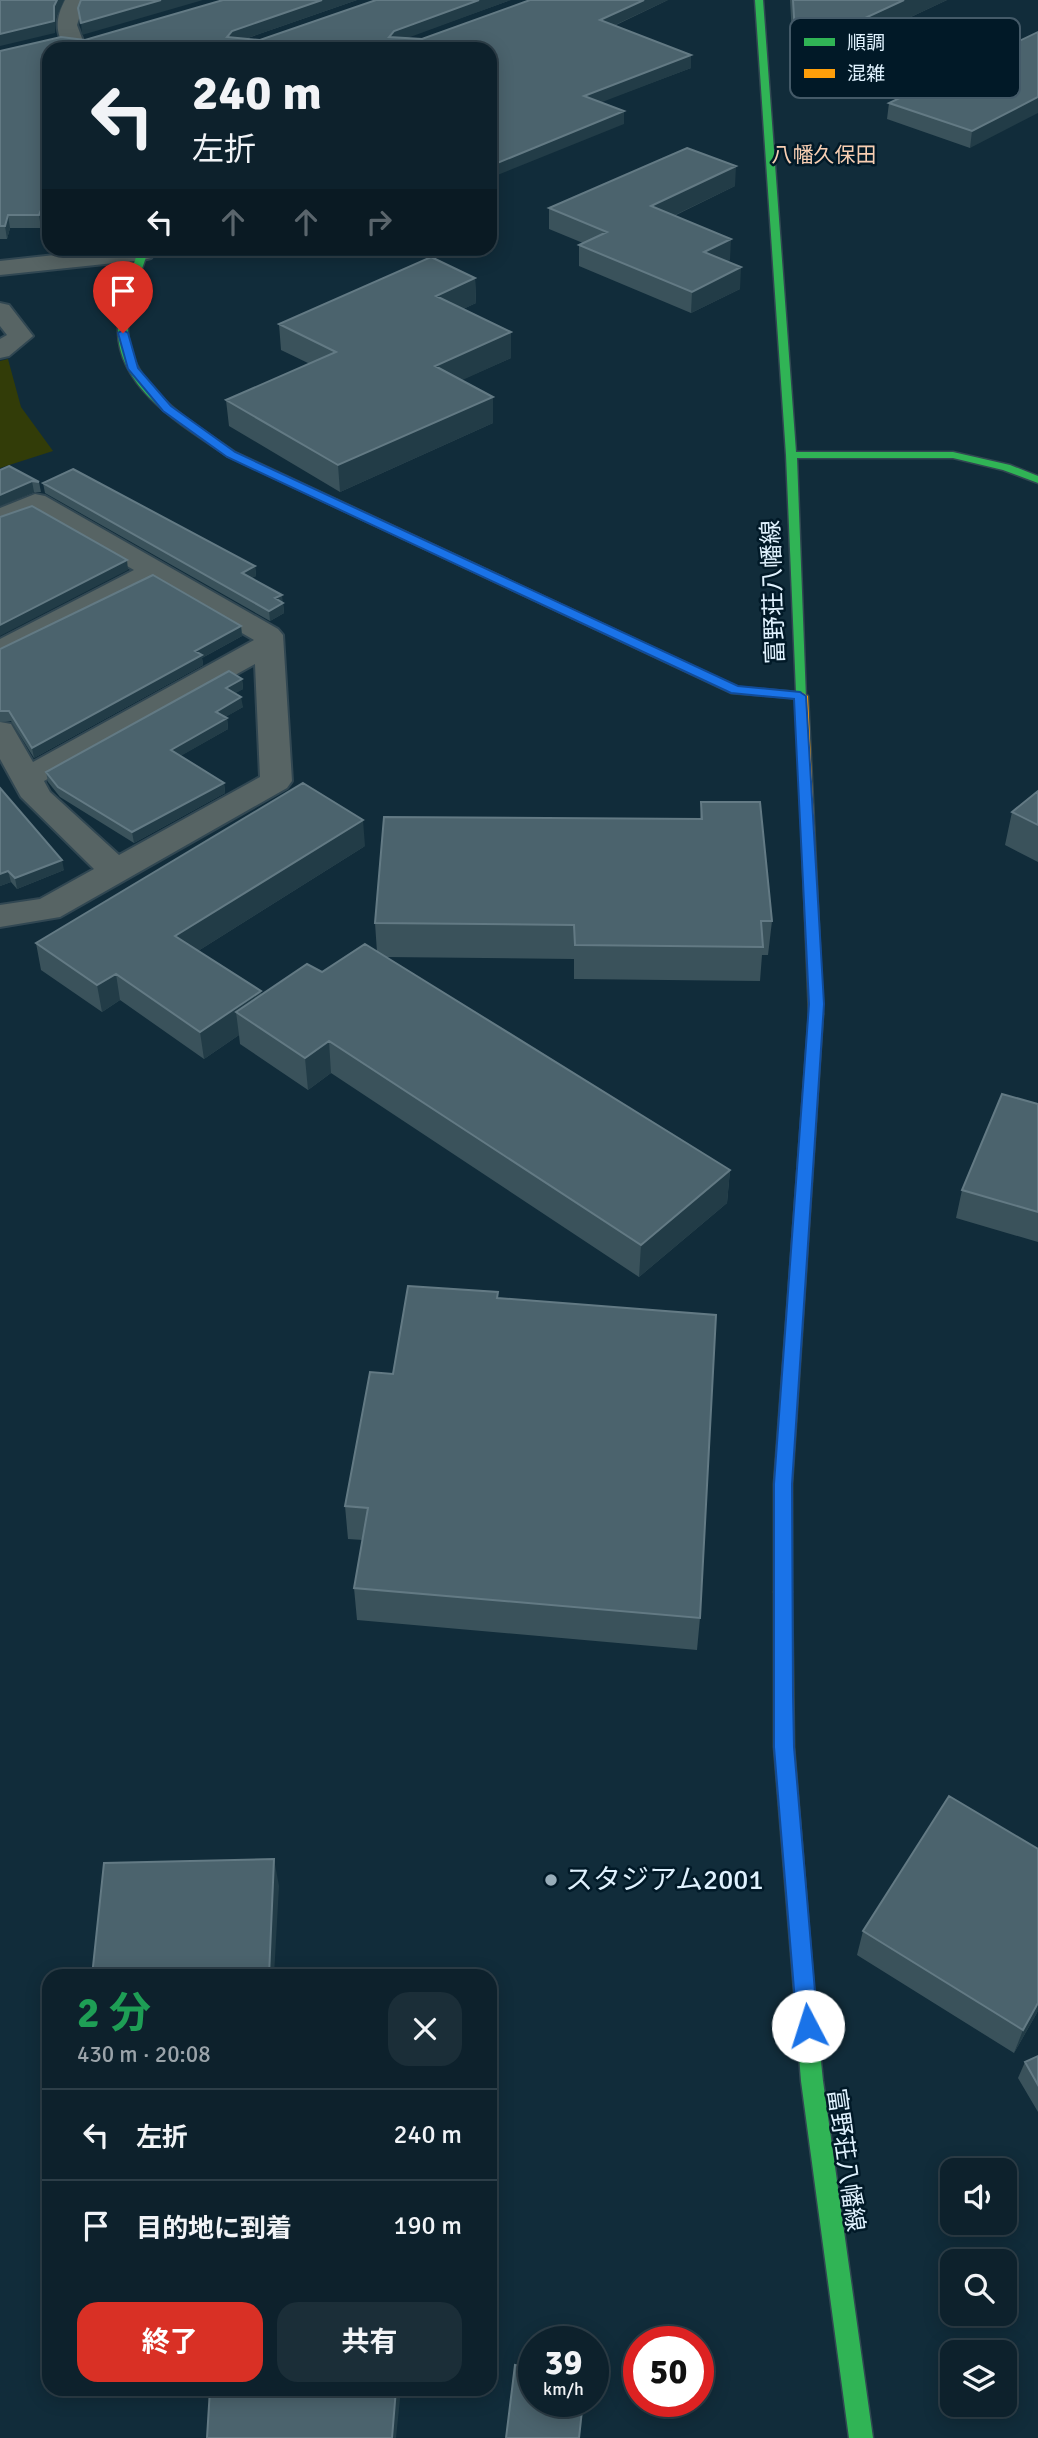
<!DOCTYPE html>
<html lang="ja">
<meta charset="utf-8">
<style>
body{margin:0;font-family:Signika,"Noto Sans JP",sans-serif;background:#1b2e38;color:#f1f3f6;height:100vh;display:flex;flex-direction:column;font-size:26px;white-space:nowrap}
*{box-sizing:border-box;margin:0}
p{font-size:23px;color:#9aa3a9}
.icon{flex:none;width:38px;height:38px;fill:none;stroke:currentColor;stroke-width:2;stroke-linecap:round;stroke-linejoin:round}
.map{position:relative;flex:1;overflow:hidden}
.drawer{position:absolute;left:42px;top:1969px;width:455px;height:427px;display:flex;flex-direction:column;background:#0d212c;border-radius:21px;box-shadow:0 4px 18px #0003,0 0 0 2px #2d3e48}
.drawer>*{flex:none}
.top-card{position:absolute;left:42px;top:42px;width:455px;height:214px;border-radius:21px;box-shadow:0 4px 18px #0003,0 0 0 2px #2d3e48;background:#0d212c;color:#f1f3f6;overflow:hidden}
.buttons{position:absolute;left:940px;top:2158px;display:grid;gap:14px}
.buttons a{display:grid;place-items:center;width:77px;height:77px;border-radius:14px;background:#0d212c;box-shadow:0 4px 18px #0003,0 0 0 2px #2d3e48;font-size:35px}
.speed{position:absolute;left:518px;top:2326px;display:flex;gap:14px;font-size:35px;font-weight:700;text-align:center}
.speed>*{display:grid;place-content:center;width:91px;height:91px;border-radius:50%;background:#0d212c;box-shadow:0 4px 18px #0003,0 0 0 2px #2d3e48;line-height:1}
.speed small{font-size:18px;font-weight:400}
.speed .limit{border:10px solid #d22;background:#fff;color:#111}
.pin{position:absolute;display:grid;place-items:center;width:60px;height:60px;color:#fff;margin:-72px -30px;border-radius:50% 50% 50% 0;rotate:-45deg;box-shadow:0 0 7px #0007}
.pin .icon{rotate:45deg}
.me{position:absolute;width:77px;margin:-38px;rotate:355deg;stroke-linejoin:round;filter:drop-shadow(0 0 5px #0008)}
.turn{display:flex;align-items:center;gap:24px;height:147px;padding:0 35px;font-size:32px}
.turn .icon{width:91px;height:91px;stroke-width:2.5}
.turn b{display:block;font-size:49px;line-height:60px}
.lanes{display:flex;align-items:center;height:66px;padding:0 35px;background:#0003;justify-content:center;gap:35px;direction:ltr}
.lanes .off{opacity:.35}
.round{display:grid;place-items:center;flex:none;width:74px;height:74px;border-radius:21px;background:#1b2e38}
.headline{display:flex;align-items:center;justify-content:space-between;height:119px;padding:0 35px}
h1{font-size:42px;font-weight:700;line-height:52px;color:#1e9e55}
.button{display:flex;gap:14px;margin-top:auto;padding:14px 35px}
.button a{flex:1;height:80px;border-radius:21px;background:#d93025;color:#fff;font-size:28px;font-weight:700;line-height:80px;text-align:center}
.button a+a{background:#1b2e38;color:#f1f3f6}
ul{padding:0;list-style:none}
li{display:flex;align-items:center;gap:21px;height:91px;padding:0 35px;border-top:2px solid #2d3e48}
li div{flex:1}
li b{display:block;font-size:26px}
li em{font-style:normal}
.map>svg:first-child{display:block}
.green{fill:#323c08}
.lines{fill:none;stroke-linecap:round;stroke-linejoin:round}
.street-casing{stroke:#314752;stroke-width:4}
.fast-casing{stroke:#314752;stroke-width:3}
.slow-casing{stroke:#314752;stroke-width:3}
.street{fill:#576464;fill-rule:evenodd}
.fast{fill:#30b455;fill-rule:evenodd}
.slow{fill:#ff9f0a;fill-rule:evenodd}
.wall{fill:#3a525b}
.shaded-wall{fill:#223c47}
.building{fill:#4b636d;stroke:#637a84;stroke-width:2}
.route{fill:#1a73e8;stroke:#114b97;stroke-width:2}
.poi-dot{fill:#98adb9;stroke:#011927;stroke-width:2.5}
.labels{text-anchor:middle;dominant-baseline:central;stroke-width:5;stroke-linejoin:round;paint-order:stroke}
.far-neighbourhood-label{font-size:21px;fill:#f7ceb2;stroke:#011927}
.street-label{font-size:24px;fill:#e0f2fe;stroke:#011927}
.near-poi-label{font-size:28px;fill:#e0f2fe;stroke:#011927;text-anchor:start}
.key{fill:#011927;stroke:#445a68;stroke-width:2}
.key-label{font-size:19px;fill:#e0f2fe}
</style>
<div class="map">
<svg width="1038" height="2438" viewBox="0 0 1038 2438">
<rect width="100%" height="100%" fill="#112c3a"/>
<path class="green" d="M8,359L21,407L53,451L0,468V361Z"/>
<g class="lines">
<g class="street-casing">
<path id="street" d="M65,0H85L77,25L86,49H66C54,32 56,17 65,0Z
M119,248H152L155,253L151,258L143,260L0,275V261Z
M0,303L9,305L33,336L9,356L0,358V339L7,335L0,326Z
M35,494L45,496L278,629L283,635L292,781L287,788L60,917L0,927V905L40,899L94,869L21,797L0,759V722L11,724L33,762L254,640L154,582L0,660V639L134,570L34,513L0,526V508ZM255,664L260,777L119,855L50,792L44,781Z"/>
</g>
<g class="fast-casing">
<path id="fast" d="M755,0H763L796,452H953L1010,465L1038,476V483L1003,470L953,458H797L806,699L731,693L227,456C185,427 119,390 118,332C117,304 131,274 139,248H149C141,274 127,304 128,332C130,388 194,423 235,452L738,687L796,692L786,455Z
M816,1009L823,1014L792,1484V1592L789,1597L783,1600L777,1597L774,1592V1484L809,1014Z
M805,1993L812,1996L815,2003L823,2081L873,2438H849L801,2081L795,2003L798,1996Z"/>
</g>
<g class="slow-casing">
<path id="slow" d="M802,692L808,696L823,1014L816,1019L809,1014L796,696Z
M783,1584L789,1587L792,1592L794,1747L815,2003L812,2010L805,2013L798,2010L795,2003L774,1747V1592L777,1587Z"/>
</g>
<use href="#street" class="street"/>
<use href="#fast" class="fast"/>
<use href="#slow" class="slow"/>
</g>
<path class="wall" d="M223,0H357L245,39L260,40L511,0L405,38L422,39L668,0L614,26L691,68L600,102L624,111V124L49,49V223H43L41,228H10L7,239H0V51L85,40Z
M790,0H947L794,72Z
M1038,32L970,148L887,119L889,103Z
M735,186L674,216L730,260L727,261L740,289L691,313L579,266V245L583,243L549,229V208Z
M475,278L476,303L463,309L511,332V358L461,380L493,423L340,492L229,426L226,400L310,364L281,350L279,324Z
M0,470L39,482L41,492H34L0,506Z
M43,483L255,566L256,576L251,578L283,603L284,613L270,621L45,493Z
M241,626L242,636L202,658L203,665L34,758L11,721L0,722V649Z
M242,679L243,689L235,693L243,707L225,717L227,718L228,729L180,756L224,783L225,793L134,843L60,797L48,782L46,772Z
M0,788L64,870L17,889L11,882L0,886Z
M1038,791V862L1005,845L1012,812Z
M701,802L772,921L768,955H762L760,981L574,979V959L385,957L730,1170L727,1203L639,1277L331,1073L308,1090L240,1044L239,1035L204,1059L120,1000L102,1012L41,970L36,943L365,846L198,951L261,991V995L377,952L375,923L700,819Z
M1038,1104V1242L956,1218L962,1190Z
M498,1292V1298L700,1618L697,1650L357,1620L354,1588L363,1540L348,1539L345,1506L393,1374Z
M863,1931L1038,2011L1014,2053L857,1955Z
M1038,2056V2112L1018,2078L1025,2062Z
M61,2389H169L62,2391Z"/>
<path class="shaded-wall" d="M57,0H64L56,18L55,33L0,46V34L54,6Z
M161,0H203L82,35L81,23Z
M322,0H357L233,43L227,37L232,31Z
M479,0H511L394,43L389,37L394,31Z
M644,0H668L600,32V20Z
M904,0H947L794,72L796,50Z
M691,55V68L584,109V96Z
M1038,97V113L970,148L972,131Z
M624,111V124L490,178V166Z
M736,166L735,186L650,227L651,206Z
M41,210L43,223L41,228L39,215Z
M8,215L10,228L7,239L5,226Z
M731,239L730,260L702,273L704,252Z
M741,267L740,289L691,313L692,292Z
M475,278L476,303L437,321L436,296Z
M511,332V358L436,392L435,366Z
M493,397V423L340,492L338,465Z
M32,481L34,492L0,506V495Z
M127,560L128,570L0,636V625Z
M255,566L256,576L243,583L242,573Z
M282,595L284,613L270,621L269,611L275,598Z
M241,626L242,636L202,658L203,665L34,758L32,748L195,651Z
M242,679L243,689L227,698L226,688Z
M241,697L243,707L217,722L216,712Z
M227,718L228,729L172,761L171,750Z
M224,783L225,793L134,843L132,832Z
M363,820L365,846L179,963L175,936Z
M62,860L64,870L17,889L15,878Z
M8,871L11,882L0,886V874Z
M116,974L120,1000L102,1012L97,985Z
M261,991L264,1018L236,1012L239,1035L204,1059L200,1032Z
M329,1041L331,1073L308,1090L305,1058Z
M730,1170L727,1203L639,1277L641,1245Z
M274,1859L279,1886L274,1976H269Z
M1038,2003V2011L1014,2053L1023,2030Z
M396,2389H401L396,2438H392Z"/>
<path class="building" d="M0,0H57L54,6V21L0,34Z
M81,0H161L81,23L78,8Z
M223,0H322L232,31L227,37L260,40L376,0H479L394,31L389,37L422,39L530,0H644L600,20L691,55L584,96L624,111L490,166V49H49V210H41L39,215H8L5,226H0V51L61,37L85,40Z
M793,0H904L796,50Z
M1038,32V97L972,131L889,103Z
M687,148L736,166L651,206L731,239L704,252L741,267L692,292L579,245L607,232L549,208Z
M431,257L475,278L436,296L511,332L435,366L493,397L338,465L226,400L336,352L279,324Z
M9,466L39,482L32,481L0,495V470Z
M73,469L255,566L242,573L282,595L275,598L283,603L269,611L43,483Z
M32,506L127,560L0,625V517Z
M153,575L241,626L195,651L202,655L32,748L9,711H0V649Z
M229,671L242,679L226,688L241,697L216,712L227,718L171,750L224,783L132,832L58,787L46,772Z
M303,783L363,820L175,936L261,991L200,1032L116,974L97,985L36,943Z
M0,788L62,860L15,878L8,871L0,874Z
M1038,791V825L1012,812Z
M701,802H760L772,921H761L763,947L575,945L574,925L375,923L384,817L702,819Z
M365,944L730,1170L641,1245L329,1041L305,1058L236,1012L307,964L322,972Z
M1002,1094L1038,1104V1212L962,1190Z
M408,1286L498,1292L497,1298L716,1315L700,1618L354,1588L368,1508L345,1506L370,1372L393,1374Z
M949,1796L1038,1849V2003L1023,2030L863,1931Z
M274,1859L269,1976H92L104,1863Z
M1038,2056V2085L1025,2062Z
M515,2365L534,2368V2401H583L579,2438H506Z
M210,2389H396L392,2438H207Z"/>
<path class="route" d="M123,330L128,333L138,368L171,406L235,452L738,686L800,692L806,696L824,1004L792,1484L793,1695L794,1747L818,2026L815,2033L808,2036L800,2033L797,2026L774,1747V1484L809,1004L794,699L731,693L227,457L163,411L128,369L118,333Z"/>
<circle class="poi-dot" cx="551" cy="1880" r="7"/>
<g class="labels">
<g class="far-neighbourhood-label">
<text x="824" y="155">八幡久保田</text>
</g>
<g class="street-label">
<text transform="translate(773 592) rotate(-92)">富野荘八幡線</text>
<text transform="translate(846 2160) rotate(82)">富野荘八幡線</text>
</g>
<g class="near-poi-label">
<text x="565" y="1880">スタジアム2001</text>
</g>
</g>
<rect x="790" y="18" width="230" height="80" rx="10" class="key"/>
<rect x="804" y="38" width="31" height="8" fill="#30b455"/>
<rect x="804" y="69" width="31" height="9" fill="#ff9f0a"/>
<g class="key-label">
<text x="847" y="49">順調</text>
<text x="847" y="80">混雑</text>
</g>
</svg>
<div class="buttons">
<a><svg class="icon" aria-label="sound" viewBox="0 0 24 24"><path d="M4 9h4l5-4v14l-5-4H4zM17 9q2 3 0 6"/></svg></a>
<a><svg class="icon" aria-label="search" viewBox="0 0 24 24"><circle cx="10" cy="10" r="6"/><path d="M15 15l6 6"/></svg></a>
<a><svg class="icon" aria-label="layers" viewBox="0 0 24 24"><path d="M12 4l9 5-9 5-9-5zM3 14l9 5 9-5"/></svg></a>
</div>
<div class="speed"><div>39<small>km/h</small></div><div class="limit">50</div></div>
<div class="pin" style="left:123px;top:333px;background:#d93025"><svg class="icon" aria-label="arrive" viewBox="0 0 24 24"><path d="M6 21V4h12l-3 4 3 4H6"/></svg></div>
<svg class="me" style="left:808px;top:2026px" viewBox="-20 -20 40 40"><circle r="19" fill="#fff"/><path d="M0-13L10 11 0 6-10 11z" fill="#1a73e8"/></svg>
<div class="top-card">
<div class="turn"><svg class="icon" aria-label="left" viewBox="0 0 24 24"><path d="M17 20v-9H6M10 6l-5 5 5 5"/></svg><div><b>240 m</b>左折</div></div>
<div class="lanes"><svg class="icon" aria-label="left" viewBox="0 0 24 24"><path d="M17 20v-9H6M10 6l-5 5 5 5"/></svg><svg class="icon off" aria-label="ahead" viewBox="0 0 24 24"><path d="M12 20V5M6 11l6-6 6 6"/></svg><svg class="icon off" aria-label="ahead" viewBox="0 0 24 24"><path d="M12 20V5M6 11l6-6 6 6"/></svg><svg class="icon off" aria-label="right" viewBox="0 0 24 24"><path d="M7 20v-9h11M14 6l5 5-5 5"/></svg></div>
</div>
<section class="drawer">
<div class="headline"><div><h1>2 分</h1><p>430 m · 20:08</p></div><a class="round"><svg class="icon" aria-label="close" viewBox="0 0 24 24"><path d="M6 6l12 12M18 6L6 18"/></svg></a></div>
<ul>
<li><svg class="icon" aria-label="left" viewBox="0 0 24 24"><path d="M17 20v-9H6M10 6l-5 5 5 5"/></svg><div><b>左折</b></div><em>240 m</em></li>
<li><svg class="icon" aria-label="arrive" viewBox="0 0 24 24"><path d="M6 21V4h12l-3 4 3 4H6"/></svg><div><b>目的地に到着</b></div><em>190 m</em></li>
</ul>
<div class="button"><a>終了</a><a>共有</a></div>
</section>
</div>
